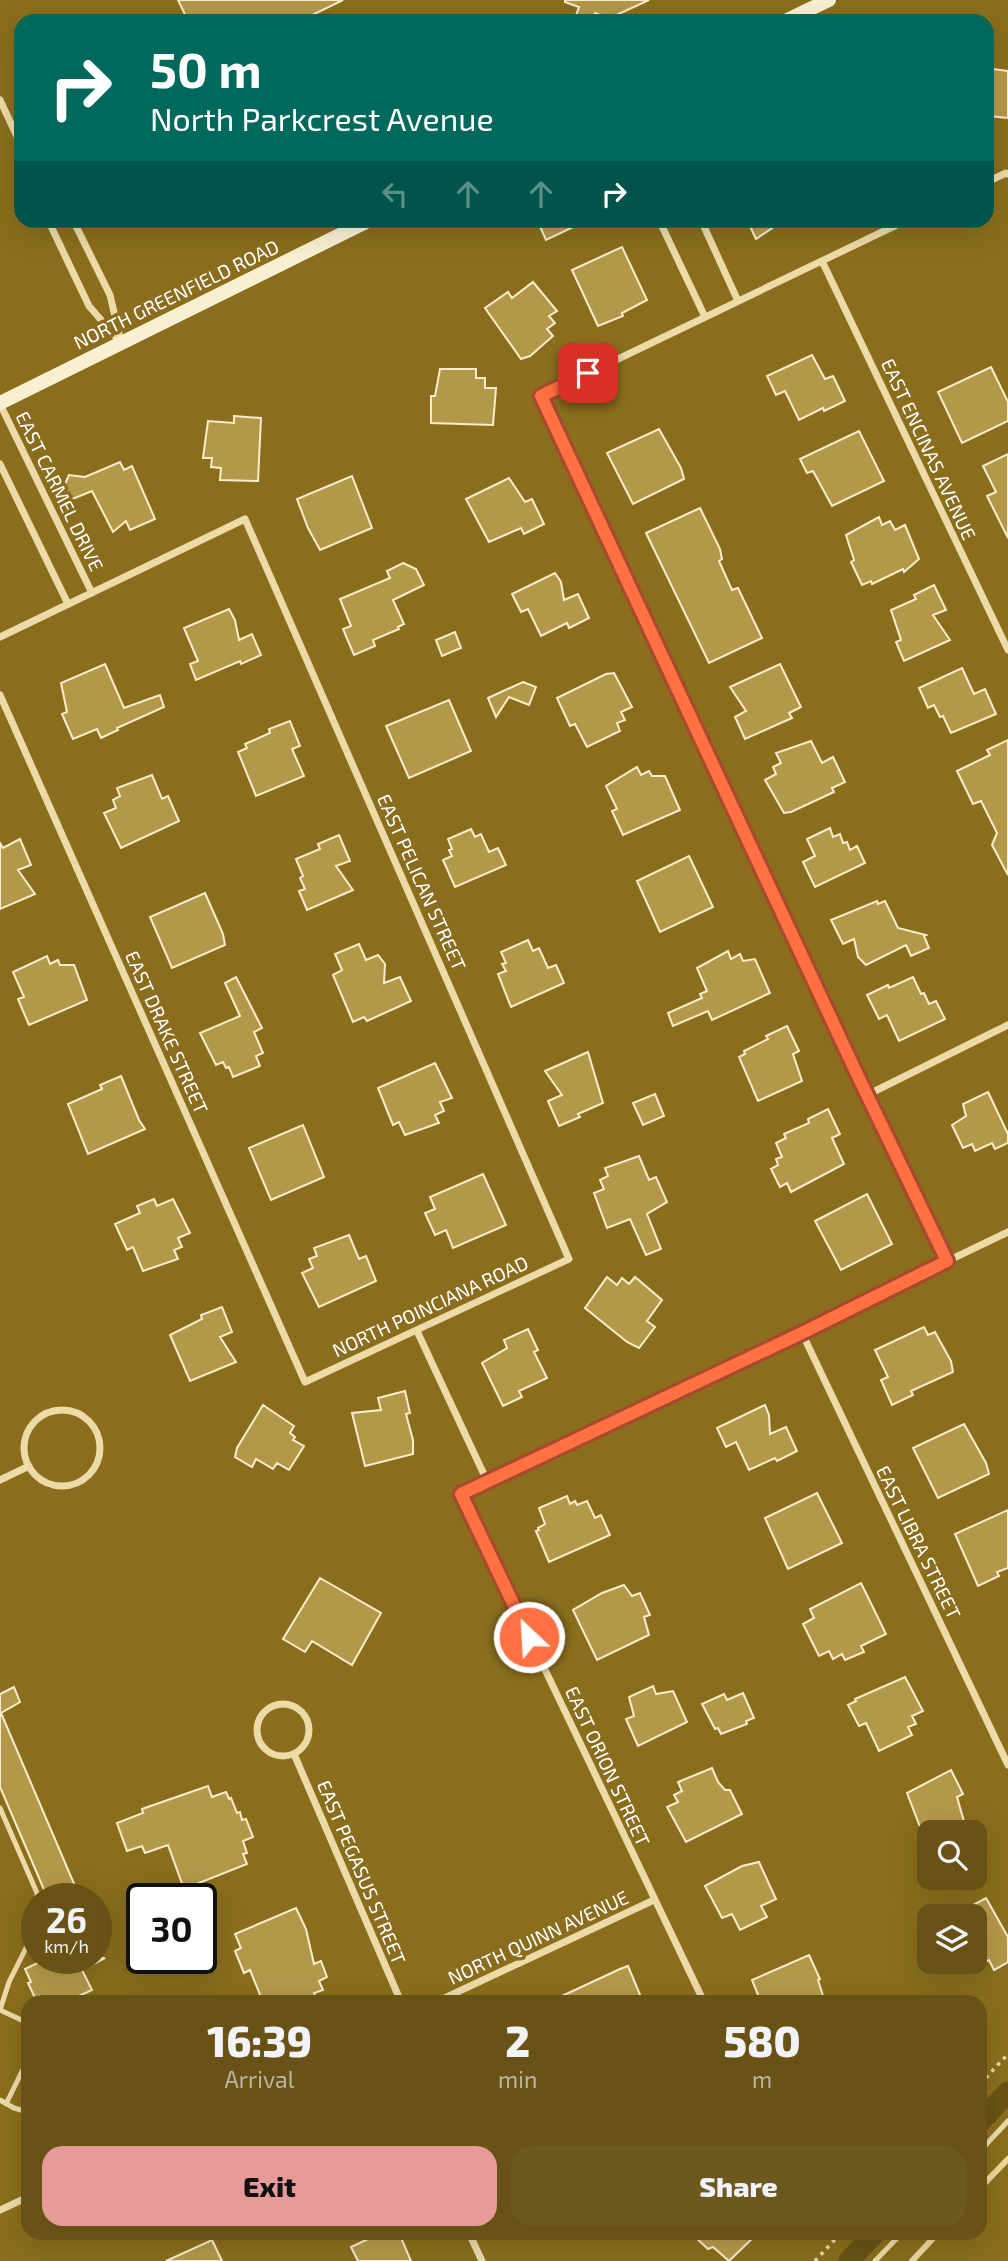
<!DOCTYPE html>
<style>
body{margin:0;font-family:"Exo 2",sans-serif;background:#6d581f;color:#f1f3f6;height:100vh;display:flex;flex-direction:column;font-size:26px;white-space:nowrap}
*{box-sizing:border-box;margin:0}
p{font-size:23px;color:#bdb6a1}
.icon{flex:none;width:38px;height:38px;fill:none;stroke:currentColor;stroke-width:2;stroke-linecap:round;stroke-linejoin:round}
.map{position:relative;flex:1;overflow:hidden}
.panel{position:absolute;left:21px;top:1995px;width:966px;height:245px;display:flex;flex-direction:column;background:#685216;border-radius:21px;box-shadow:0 7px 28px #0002}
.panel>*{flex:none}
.banner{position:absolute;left:14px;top:14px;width:980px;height:214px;border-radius:21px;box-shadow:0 7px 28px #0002;background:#00695c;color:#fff;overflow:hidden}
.buttons{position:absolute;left:917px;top:1820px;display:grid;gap:14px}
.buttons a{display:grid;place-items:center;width:70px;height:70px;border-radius:14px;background:#685216;box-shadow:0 7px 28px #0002;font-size:35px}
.speed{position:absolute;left:21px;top:1883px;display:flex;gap:14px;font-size:35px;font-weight:700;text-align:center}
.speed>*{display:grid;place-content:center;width:91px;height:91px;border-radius:50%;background:#685216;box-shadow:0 7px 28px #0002;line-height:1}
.speed small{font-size:18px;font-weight:400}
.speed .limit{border:4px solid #111;border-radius:10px;background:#fff;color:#111}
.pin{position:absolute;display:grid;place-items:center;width:60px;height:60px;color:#fff;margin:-30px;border-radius:14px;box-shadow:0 4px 10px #0006}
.me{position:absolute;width:77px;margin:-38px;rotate:335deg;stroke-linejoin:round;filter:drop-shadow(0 0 5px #0008)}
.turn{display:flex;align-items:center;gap:24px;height:147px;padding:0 21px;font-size:32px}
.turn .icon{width:91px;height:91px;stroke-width:2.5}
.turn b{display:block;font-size:49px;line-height:60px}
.lanes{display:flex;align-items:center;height:66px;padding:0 21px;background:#0003;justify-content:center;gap:35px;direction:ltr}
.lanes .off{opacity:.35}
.eta{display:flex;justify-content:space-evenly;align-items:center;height:119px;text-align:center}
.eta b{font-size:42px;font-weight:800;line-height:49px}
.action{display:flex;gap:14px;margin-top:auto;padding:14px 21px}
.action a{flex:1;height:80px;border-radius:21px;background:#e69b98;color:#111;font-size:28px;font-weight:800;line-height:80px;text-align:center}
.action a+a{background:#6d581f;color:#f1f3f6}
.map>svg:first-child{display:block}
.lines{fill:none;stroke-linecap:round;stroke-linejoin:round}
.stream{stroke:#eed69a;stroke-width:6}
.canal{stroke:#685313;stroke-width:21}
.building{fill:#b4984a;stroke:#f9edcc;stroke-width:2}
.path{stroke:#ecdaa7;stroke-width:3.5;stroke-dasharray:3.5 5;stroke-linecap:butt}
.service{stroke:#ecdaa7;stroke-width:5}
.minor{stroke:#ecdaa7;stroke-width:7}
.secondary{stroke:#f9f0d3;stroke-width:14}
.route-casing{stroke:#a6492c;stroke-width:18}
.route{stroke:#ff7043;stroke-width:12}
.labels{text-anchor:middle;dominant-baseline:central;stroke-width:7;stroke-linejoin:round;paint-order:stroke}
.street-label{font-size:19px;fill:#fff;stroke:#8a6e1d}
</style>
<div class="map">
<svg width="1008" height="2261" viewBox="0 0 1008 2261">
<rect width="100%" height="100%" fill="#8a6e1d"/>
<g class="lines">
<path class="stream" d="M980,2188L1008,2159
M912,2261L938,2233"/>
<path class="canal" d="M980,2122L1008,2092
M849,2261L875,2233"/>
</g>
<path class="building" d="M178,0H343L300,21H188Z
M565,0H649L610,18L595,13L592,21H574L579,7L565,2Z
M993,69L1008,71V118L989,116Z
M537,220H588L546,240Z
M747,220H784L756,239Z
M622,247L647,300L622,313L623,316L598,326L572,270Z
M533,282L557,311L549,316L555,323L547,329L553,336L530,356L521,359L485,308L508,292L512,298Z
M812,355L825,379L833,376L845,401L824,411L823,408L799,420L785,391L776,395L767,376Z
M991,367L1008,402V421L962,443L938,392Z
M440,369H476V378H485V388H496L493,425L431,423V396H435Z
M234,416L261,418L258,481L220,480L221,468L211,467L212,458H203L208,421L234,423Z
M659,429L681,468L684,479L633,504L607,453Z
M859,431L884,481L832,506L813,471L807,473L800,459Z
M1008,454V538L987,496L996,492L983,466Z
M120,462L124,470L132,466L155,519L130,530L126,521L113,532L92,491L70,500L64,486L69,475L85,477Z
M352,476L372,528L320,550L308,528L297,499Z
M509,478L525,502L532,499L544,524L524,534L521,528L489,542L466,499Z
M700,508L720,549L722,559L719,561L732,590L738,588L762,638L709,663L646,533Z
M879,517L882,525L890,521L895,530L905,525L919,559L904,572L903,569L872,584L871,581L862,585L851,562L854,560L846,535Z
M403,563L416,569L424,585L393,600L404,624L398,627L399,629L373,640L375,646L354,655L343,629L351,626L340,599L390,578L387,571Z
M555,573L561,582L564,600L578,594L589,618L569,628L567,623L541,636L528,609L521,612L512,594Z
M934,585L946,610L933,615L950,640L904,661L896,642L901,640L891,610L916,599L914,595Z
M229,609L235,620L239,640L252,634L261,655L241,664L240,661L196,680L190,664L198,661L184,628Z
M455,632L461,648L442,656L436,640Z
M105,664L124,708L160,695L164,707L117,728L118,730L101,738L97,729L73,739L62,714L67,712L61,683Z
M780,664L801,707L789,713L792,718L745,739L735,717L746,711L730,687Z
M962,668L974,694L985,689L996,714L951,733L943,716L940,717L934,705L928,708L919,688Z
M614,673L632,707L621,712L625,720L617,723L620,731L587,747L575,724L570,726L557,698L606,674Z
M523,682L536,687L529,705L509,697L496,717L488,698Z
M449,700L471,751L409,778L386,726Z
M290,721L300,746L292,749L304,776L256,796L238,752L247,748L245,744L270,733L269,729Z
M1008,740V875L992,845L997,833L981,801L973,804L957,771L990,755L987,750Z
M811,741L822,763L833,757L845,782L832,788L834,792L791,812L784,813L765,780L776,774L773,767L781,763L776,753Z
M637,767L641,775L649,771L652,776H665L680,810L623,835L612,811L617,809L606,786Z
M152,775L162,799L168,796L179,821L121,848L104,813L116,808L113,800L120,796L117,788Z
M830,828L833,837L840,834L843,843L847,842L850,850L857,846L865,863L815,887L803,862L815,856L807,839Z
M471,829L475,837L481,834L489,852L498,848L506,865L455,887L443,860L452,856L449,850L452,849L448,839Z
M339,835L350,861L336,866L353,890L307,910L299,891L305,889L300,878L303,876L296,859L320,849L318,844Z
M20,839L31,865L18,870L35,894L0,909V843L3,848Z
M689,856L713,907L660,932L637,881Z
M205,893L223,934L225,945L172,968L150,917Z
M877,901L878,904L885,901L898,928L926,935L924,936L929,948L911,956L906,945L866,965L858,957L854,939L843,944L831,920Z
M528,940L533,951L539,948L548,968L556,965L564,983L511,1007L498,974L506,971L502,964L506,963L501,952Z
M359,944L366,960L378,955L385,964L384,983L400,977L411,1001L367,1021L364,1017L353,1022L333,975L342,970L335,954Z
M728,951L731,959L740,954L743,961L755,959L770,993L712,1020L708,1011L673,1026L668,1013L702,998L700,994L707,991L697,968Z
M47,956L50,964L58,960L60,965H74L87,1000L29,1025L18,999L24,997L13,972Z
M236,977L262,1028L254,1032L263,1053L256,1056L260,1066L233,1077L229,1067L226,1068L223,1062L216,1065L200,1033L240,1016L225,983Z
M913,977L921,994L924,993L929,1004L936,1001L945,1019L899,1041L887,1015L879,1019L867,995L888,985L889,988Z
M787,1026L799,1051L793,1054L802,1081L758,1101L739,1057L745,1054L744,1051L768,1039L766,1036Z
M588,1052L603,1103L578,1114L580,1117L559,1126L548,1101L562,1095L545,1071Z
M435,1063L452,1098L440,1102L444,1111L435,1115L439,1123L405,1135L399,1122L393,1125L378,1088Z
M121,1076L139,1120L145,1129L88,1154L68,1104L102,1089L100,1085Z
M988,1092L1008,1134V1143L995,1149L992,1143L975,1151L972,1144L963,1148L952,1125L966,1116L963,1104Z
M655,1094L664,1116L643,1125L633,1103Z
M828,1109L840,1134L832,1138L844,1164L791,1192L787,1183L780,1187L771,1169L778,1165L776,1159L782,1157L776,1143L786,1138L784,1134L809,1123L808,1119Z
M303,1125L324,1177L271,1200L249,1148Z
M639,1156L649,1180L656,1177L667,1202L647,1214L661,1249L646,1255L630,1219L607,1228L594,1193L604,1189L600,1180L608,1176L605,1168Z
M483,1174L506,1225L453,1248L446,1230L435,1235L425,1213L435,1209L430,1197Z
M867,1194L892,1244L841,1270L815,1221Z
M154,1199L157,1206L173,1199L190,1233L178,1238L182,1247L174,1250L178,1259L143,1271L133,1247L127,1250L115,1224L140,1213L137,1206Z
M349,1235L359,1259L366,1256L376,1281L319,1307L302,1273L313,1268L309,1259L317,1256L314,1248Z
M607,1277L617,1285L622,1278L629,1284L635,1277L662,1300L647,1321L655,1327L639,1348L627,1342L585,1308Z
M222,1307L232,1332L220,1337L236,1362L190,1381L170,1335L202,1319L201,1315Z
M924,1327L928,1335L935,1332L951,1361L953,1372L911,1391L913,1395L892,1405L881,1380L888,1377L875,1350Z
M528,1329L538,1350L534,1352L547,1378L519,1391L522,1397L503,1406L482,1363L507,1348L504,1340Z
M405,1391L410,1413L406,1414L413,1440V1454L365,1466L352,1413L381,1410L378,1398Z
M263,1405L294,1426L290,1433L295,1437L293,1440L304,1446L289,1470L277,1463L273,1469L256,1459L252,1467L235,1457L237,1448Z
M765,1405L769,1415L770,1434L786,1427L797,1451L777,1461L775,1458L749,1470L736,1442L726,1447L717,1428Z
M964,1424L986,1463L989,1474L938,1498L913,1448Z
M817,1493L842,1543L788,1569L765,1518Z
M567,1496L570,1504L575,1501L577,1505L587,1501L595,1518L601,1515L610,1535L549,1562L536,1531L539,1530L538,1528L545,1524L539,1508Z
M1008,1510V1568L997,1572L999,1576L978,1586L955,1534Z
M320,1578L381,1613L352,1665L312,1641L305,1652L283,1639Z
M861,1583L886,1634L861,1646L864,1652L845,1660L842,1654L833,1659L829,1651L819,1656L803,1624L814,1618L810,1609Z
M624,1585L632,1596L640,1593L650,1615L644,1617L649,1635L597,1660L573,1610L602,1593Z
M905,1677L923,1711L912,1716L916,1724L908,1727L912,1735L879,1751L866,1723L859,1726L848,1705L856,1701L855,1699Z
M653,1686L656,1694L673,1691L687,1722L638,1746L626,1719L634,1716L629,1697Z
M14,1687L20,1702L1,1713L78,1893L64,1899H48L0,1787V1694Z
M743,1693L754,1718L746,1721L747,1724L721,1734L718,1728L715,1729L702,1704L724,1694L727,1700Z
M712,1768L718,1782L725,1790H730L742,1814L686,1842L667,1807L678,1802L674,1795L682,1791L678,1782Z
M951,1770L963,1794L957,1797L965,1825L949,1832H922L907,1793Z
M208,1786L212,1797L226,1792L229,1799L231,1798L237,1813L240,1812L242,1820L246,1819L253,1837L243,1841L247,1853L243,1854L247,1864L184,1889L168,1845L145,1853L142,1846L127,1851L117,1823L143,1813L142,1809Z
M759,1862L776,1899L761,1906L767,1917L740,1930L732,1914L722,1918L705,1886L742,1866Z
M986,1898L1008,1937V1962L994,1970L989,1960L975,1967V1916H953Z
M296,1908L306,1929L314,1964L321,1961L327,1977L319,1981L323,1990L314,1993L318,2002H263L250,1970L244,1973L235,1951L241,1948L235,1934Z
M809,1955L820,1979L818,1980L825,2002H761L752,1980Z
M48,1958H105L82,1970L92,1990L66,2002H42L39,1996L35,1998L28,1983L31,1982L25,1969Z
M628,1966L643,2002H549L620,1969Z
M381,2233H399L411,2261H358L351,2247Z
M691,2233H758L729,2261L713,2247L708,2249Z
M212,2240L222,2261H166Z"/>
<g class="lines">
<path class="path" d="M980,2084L1008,2054
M815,2261L841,2233"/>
<path class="service" d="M0,1808L37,1893V1899
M0,2010L9,1982L37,1926
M0,2010L28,2023
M0,2100L14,2108L28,2112
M6,2104L28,2059
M980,2151L1008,2121
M875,2261L902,2233"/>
<path class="minor" d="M0,100L21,145
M987,182L1006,173L1008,174
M48,220L89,306L121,343
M73,220L110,295L121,342
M659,220L705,317
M701,220L738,301
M907,220L541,396L867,1095L947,1261
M822,261L1008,650
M0,404L92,593
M0,464L68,604
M0,637L245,519L569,1259L305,1382L0,695
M867,1095L1008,1025
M417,1331L487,1481
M802,1333L1008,1765
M24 1448a38 38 0 1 1 76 0a38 38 0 1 1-76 0Z
M0,1480L29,1466
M257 1730a26 26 0 1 1 52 0a26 26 0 1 1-52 0Z
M294,1754L401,2002
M436,2002L654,1900
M704,2002L461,1494L1008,1232
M0,2210L28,2197
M469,2233L482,2261"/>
<path class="secondary" d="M785,21L829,0
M0,403L370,220"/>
</g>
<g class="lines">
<g class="route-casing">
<path id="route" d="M529,1637L461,1494L802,1333L947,1261L855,1070L541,396L588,373"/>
</g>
<use href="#route" class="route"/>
</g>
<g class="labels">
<g class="street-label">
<text transform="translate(176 294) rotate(-26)">NORTH GREENFIELD ROAD</text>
<text transform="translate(929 449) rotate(65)">EAST ENCINAS AVENUE</text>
<text transform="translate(60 491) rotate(64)">EAST CARMEL DRIVE</text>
<text transform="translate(422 882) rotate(66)">EAST PELICAN STREET</text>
<text transform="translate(167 1032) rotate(66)">EAST DRAKE STREET</text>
<text transform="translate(430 1306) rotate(-25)">NORTH POINCIANA ROAD</text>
<text transform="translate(919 1542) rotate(64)">EAST LIBRA STREET</text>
<text transform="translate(608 1766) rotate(65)">EAST ORION STREET</text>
<text transform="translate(362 1872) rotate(67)">EAST PEGASUS STREET</text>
<text transform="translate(538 1937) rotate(-25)">NORTH QUINN AVENUE</text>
</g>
</g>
</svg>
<div class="buttons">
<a><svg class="icon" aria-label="search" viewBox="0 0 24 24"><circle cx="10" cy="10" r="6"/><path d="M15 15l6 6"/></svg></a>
<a><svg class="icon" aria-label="layers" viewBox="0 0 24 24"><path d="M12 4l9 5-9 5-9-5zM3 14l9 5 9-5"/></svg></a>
</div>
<div class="speed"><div>26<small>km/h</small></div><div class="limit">30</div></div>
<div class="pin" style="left:588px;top:373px;background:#d93025"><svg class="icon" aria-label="arrive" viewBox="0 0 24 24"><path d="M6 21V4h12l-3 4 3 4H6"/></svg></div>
<svg class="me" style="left:529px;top:1637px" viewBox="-20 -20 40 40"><circle r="17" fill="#ff7043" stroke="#fff" stroke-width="3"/><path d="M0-11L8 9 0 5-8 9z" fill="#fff"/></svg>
<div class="banner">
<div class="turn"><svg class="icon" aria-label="right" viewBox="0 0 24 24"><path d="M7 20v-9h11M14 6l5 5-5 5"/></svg><div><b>50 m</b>North Parkcrest Avenue</div></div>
<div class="lanes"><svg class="icon off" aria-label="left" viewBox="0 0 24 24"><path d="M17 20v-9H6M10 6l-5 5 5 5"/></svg><svg class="icon off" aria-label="ahead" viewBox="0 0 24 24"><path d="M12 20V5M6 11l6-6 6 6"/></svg><svg class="icon off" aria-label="ahead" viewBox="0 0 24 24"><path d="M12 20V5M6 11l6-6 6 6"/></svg><svg class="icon" aria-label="right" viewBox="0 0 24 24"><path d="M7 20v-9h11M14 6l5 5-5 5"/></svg></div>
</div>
<section class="panel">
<div class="eta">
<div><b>16:39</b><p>Arrival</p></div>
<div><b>2</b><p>min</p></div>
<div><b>580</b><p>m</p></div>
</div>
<div class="action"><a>Exit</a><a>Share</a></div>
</section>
</div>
